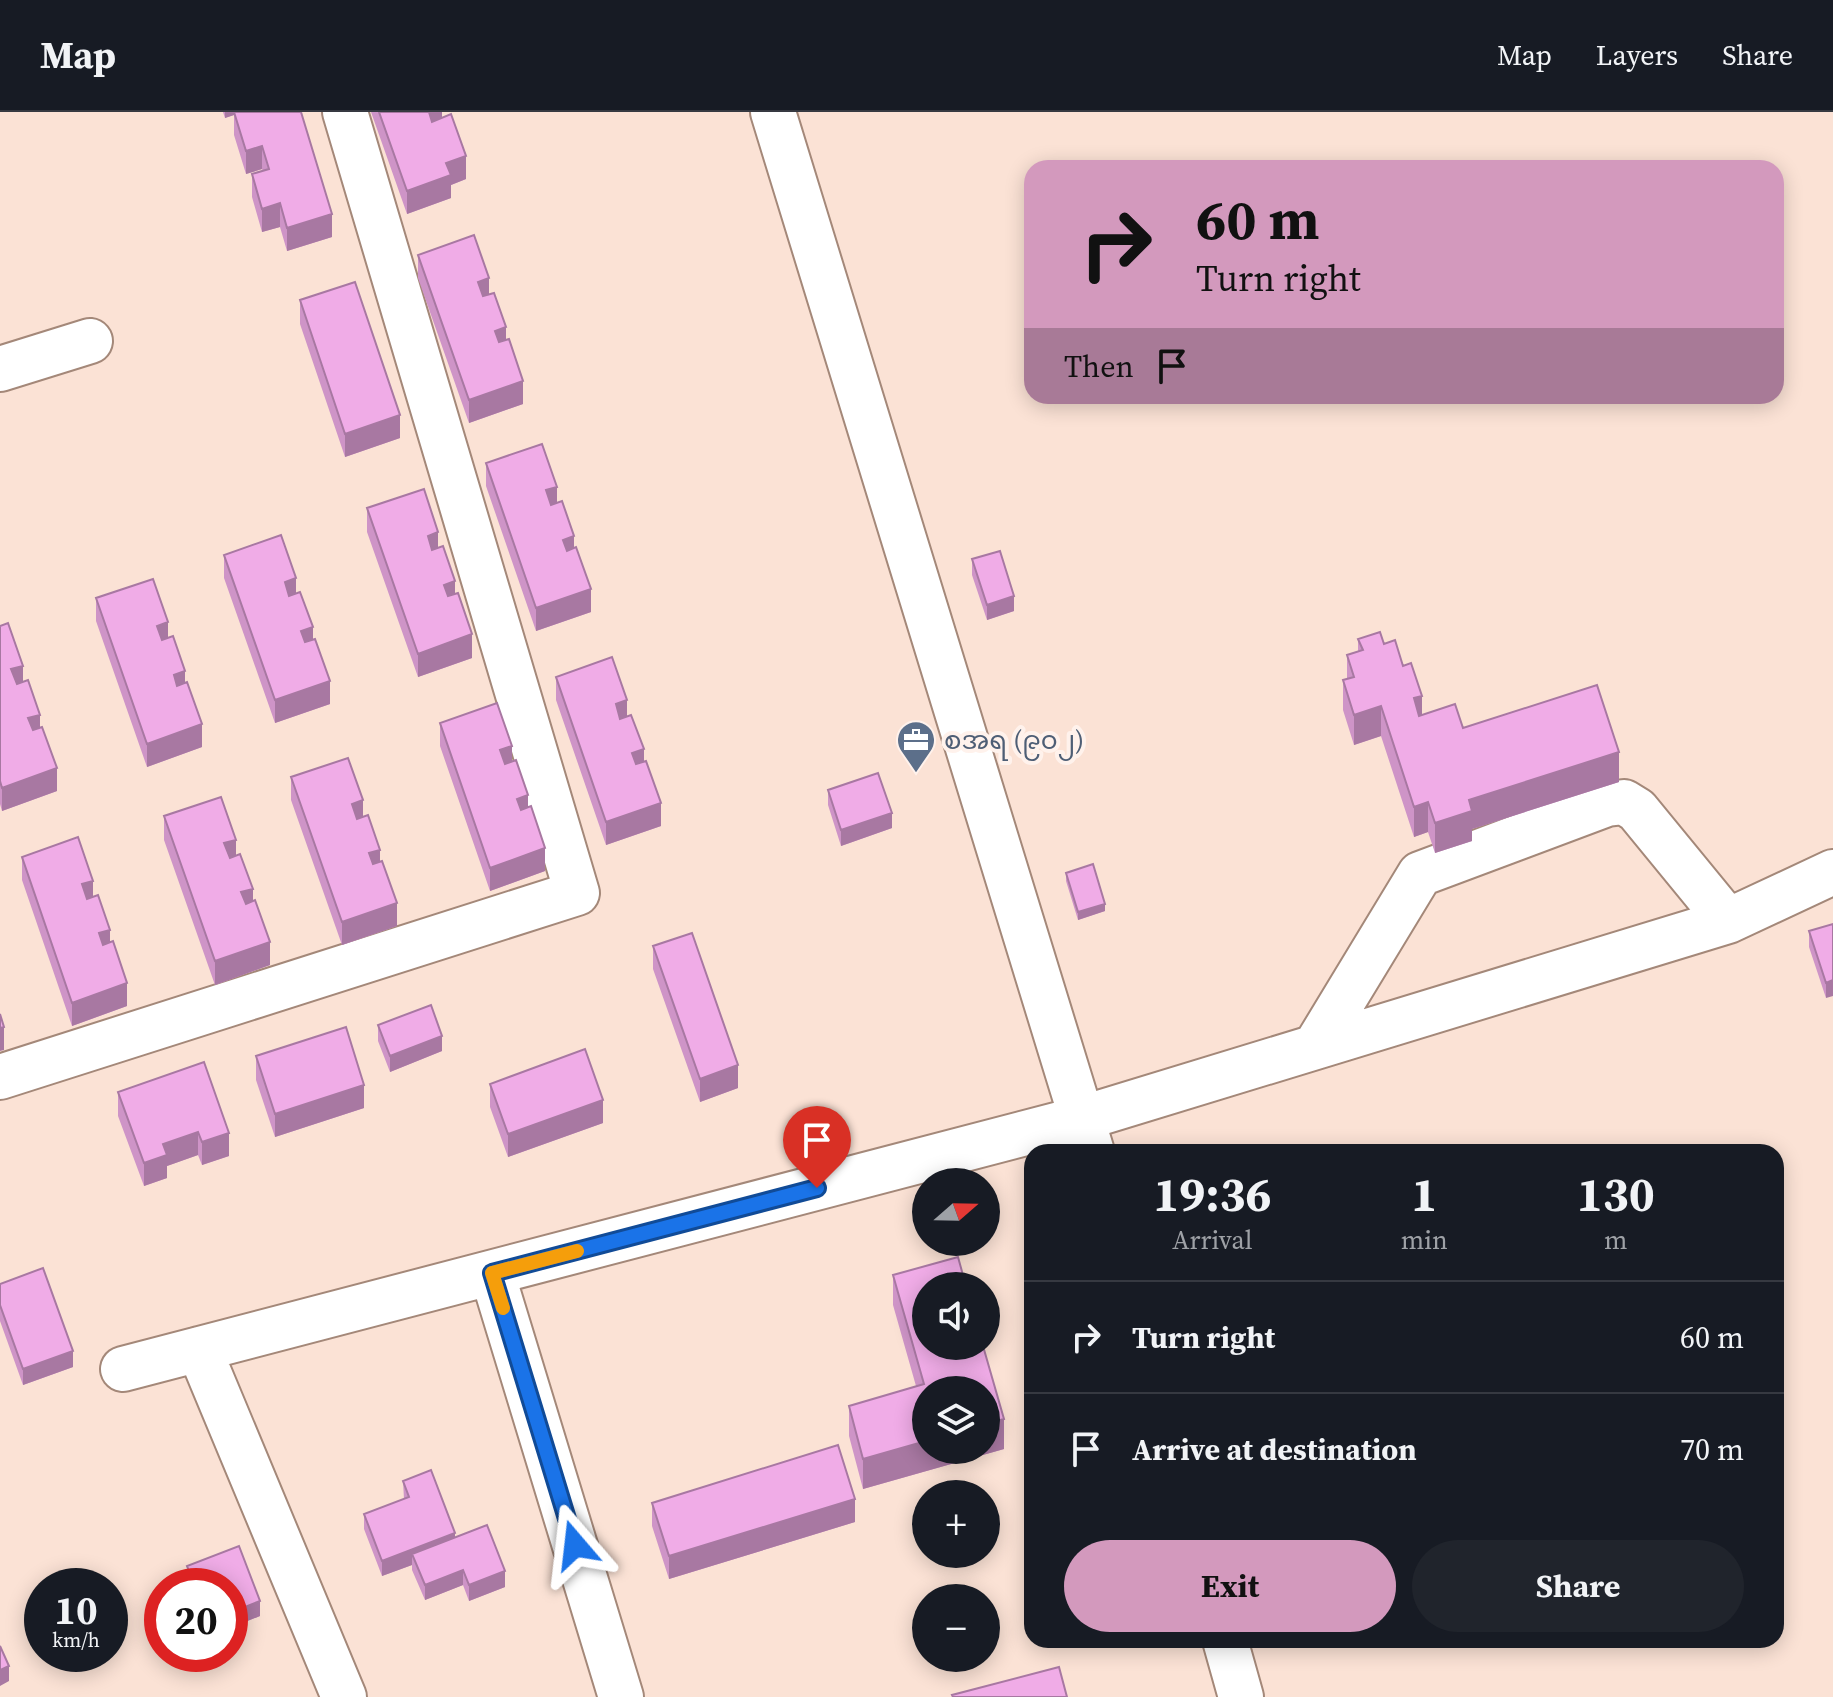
<!DOCTYPE html>
<meta charset="utf-8">
<style>
body{margin:0;font-family:"Source Serif 4","Noto Sans Myanmar",serif;background:#20242c;color:#f1f3f6;height:100vh;display:flex;flex-direction:column;font-size:30px;white-space:nowrap}
*{box-sizing:border-box;margin:0}
p{font-size:26px;color:#9ea1a6}
.icon{flex:none;width:44px;height:44px;fill:none;stroke:currentColor;stroke-width:2;stroke-linecap:round;stroke-linejoin:round}
.map{position:relative;flex:1;overflow:hidden}
.panel{position:absolute;left:1024px;top:1032px;width:760px;height:504px;display:flex;flex-direction:column;background:#171b24;border-radius:24px;box-shadow:0 4px 20px #0003}
.panel>*{flex:none}
.banner{position:absolute;left:1024px;top:48px;width:760px;height:244px;border-radius:24px;box-shadow:0 4px 20px #0003;background:#d399bd;color:#111;overflow:hidden}
.needle{width:52px;rotate:70deg}
.buttons{position:absolute;left:912px;top:1056px;display:grid;gap:16px}
.buttons a{display:grid;place-items:center;width:88px;height:88px;border-radius:50%;background:#171b24;box-shadow:0 4px 20px #0003;font-size:40px}
.speed{position:absolute;left:24px;top:1456px;display:flex;gap:16px;font-size:40px;font-weight:700;text-align:center}
.speed>*{display:grid;place-content:center;width:104px;height:104px;border-radius:50%;background:#171b24;box-shadow:0 4px 20px #0003;line-height:1}
.speed small{font-size:20px;font-weight:400}
.speed .limit{border:12px solid #d22;background:#fff;color:#111}
.pin{position:absolute;display:grid;place-items:center;width:68px;height:68px;color:#fff;margin:-82px -34px;border-radius:50% 50% 50% 0;rotate:-45deg;box-shadow:0 0 8px #0007}
.pin .icon{rotate:45deg}
.me{position:absolute;width:88px;margin:-44px;rotate:343deg;stroke-linejoin:round;filter:drop-shadow(0 0 6px #0008)}
.turn{display:flex;align-items:center;gap:28px;height:168px;padding:0 40px;font-size:36px}
.turn .icon{width:104px;height:104px;stroke-width:2.5}
.turn b{display:block;font-size:56px;line-height:68px}
.then{display:flex;align-items:center;height:76px;padding:0 40px;background:#0003;gap:16px;font-size:30px}
.eta{display:flex;justify-content:space-evenly;align-items:center;height:136px;text-align:center}
.eta b{font-size:48px;font-weight:700;line-height:56px}
.primary-button{display:flex;gap:16px;margin-top:auto;padding:16px 40px}
.primary-button a{flex:1;height:92px;border-radius:48px;background:#d399bd;color:#111;font-size:32px;font-weight:700;line-height:92px;text-align:center}
.primary-button a+a{background:#20242c;color:#f1f3f6}
ul{padding:0;list-style:none}
li{display:flex;align-items:center;gap:24px;height:112px;padding:0 40px;border-top:2px solid #363941}
li div{flex:1}
li b{display:block;font-size:30px}
li em{font-style:normal}
header{display:flex;align-items:center;gap:48px;box-sizing:border-box;height:112px;padding:0 40px;background:#171b24;border-bottom:2px solid #363941}
header strong{font-size:38px}
nav{display:flex;gap:44px;margin-inline-start:auto;font-size:28px}
.map>svg:first-child{display:block}
.lines{fill:none;stroke-linecap:round;stroke-linejoin:round}
.minor-casing{stroke:#a48879;stroke-width:48}
.minor{stroke:#fff;stroke-width:44}
.wall{fill:#ce94c7}
.shaded-wall{fill:#a878a2}
.building{fill:#f0ace7;stroke:#a878a2;stroke-width:2}
.route-casing{stroke:#114b97;stroke-width:20}
.route{stroke:#1a73e8;stroke-width:14}
.slow{stroke:#f59e0b;stroke-width:14}
.labels{text-anchor:middle;dominant-baseline:central;stroke-width:8;stroke-linejoin:round;paint-order:stroke}
.service-label{font-size:26px;fill:#4e5e75;stroke:#fff2ec;text-anchor:start}
</style>
<header>
<strong>Map</strong>
<nav><a>Map</a><a>Layers</a><a>Share</a></nav>
</header>
<div class="map">
<svg width="1833" height="1585" viewBox="0 0 1833 1585">
<rect width="100%" height="100%" fill="#fbe2d5"/>
<g class="lines">
<g class="minor-casing">
<path id="minor" d="M773,0L1092,1040
M0,257L90,229
M1315,935L1420,762L1607,692L1624,690L1637,698L1728,809
M0,965L577,781L345,0
M492,1161L621,1585
M199,1237L344,1585
M123,1257L1083,1006L1728,809L1833,760
M1225,1528L1241,1585"/>
</g>
<use href="#minor" class="minor"/>
</g>
<path class="wall" d="M223,0H301L332,125L287,139L280,115L262,120L252,85V62L263,59L262,57L246,62L234,23V3L225,6Z
M371,0H442V6L466,67L451,73V86L407,102Z
M418,143L489,182L506,228L523,292L469,311L418,166Z
M300,188L400,326L345,345L300,212Z
M486,351L557,391L574,436L591,500L536,519L486,374Z
M367,396L438,436L455,481L472,546L418,565L367,420Z
M224,443L296,482L313,528L330,592L275,611L224,466Z
M972,447L1014,499L987,508L972,463Z
M96,486L168,526L185,571L202,635L147,655L96,509Z
M0,514L40,615L57,679L2,699L0,692Z
M1358,527L1384,532L1422,603L1619,670L1472,717V729L1435,741L1428,720L1414,725L1381,624L1354,633L1343,598V568L1347,567V543L1358,539Z
M556,565L627,605L644,650L661,714L606,733L556,588Z
M440,611L512,650L528,695L545,759L490,779L440,634Z
M291,665L363,705L380,750L397,814L342,833L291,688Z
M828,678L892,716L841,734L828,693Z
M164,704L236,744L253,789L270,853L215,873L164,728Z
M22,745L93,785L110,830L127,894L72,914L22,768Z
M1066,761L1105,799L1078,808L1066,769Z
M1833,812L1826,886L1809,835V819Z
M653,834L738,976L700,990L653,857Z
M378,913L442,939L390,960L378,929Z
M256,944L364,996L275,1025L256,968Z
M204,950L229,1044L202,1053L198,1043L167,1054V1066L144,1074L118,1004V980Z
M490,972L603,1011L508,1045L490,995Z
M893,1163L1004,1337L863,1377L849,1324V1294L916,1274L893,1193Z
M0,1172L73,1255L23,1273L0,1209Z
M403,1369L455,1426L505,1475L469,1489L463,1473L425,1488L412,1458V1453L382,1464L364,1417V1402L404,1387Z
M652,1391L855,1410L669,1467L652,1414Z
M239,1434L260,1489V1504L230,1516V1474H189L187,1469V1454Z"/>
<path class="shaded-wall" d="M225,0H243L225,6Z
M425,0H442V8L425,13Z
M262,34V57L246,62V39Z
M466,44V67L451,73V86L407,102V79L446,51Z
M280,91V115L262,120V97Z
M332,102V125L287,139V116Z
M489,166V189L478,193V170Z
M506,215V238L495,242V219Z
M523,269V292L469,311V288Z
M400,303V326L345,345V322Z
M557,375V398L546,402V378Z
M438,420V443L428,447V424Z
M574,424V447L563,451V428Z
M296,466V489L285,493V470Z
M455,469V492L444,496V473Z
M591,477V500L536,519V496Z
M1014,484V499L987,508V493Z
M168,510V533L157,537V514Z
M313,515V538L301,542V519Z
M472,522V546L418,565V542Z
M23,554V577L11,581V557Z
M185,559V582L174,586V563Z
M330,569V592L275,611V588Z
M1422,584V614L1414,586Z
M627,588V611L616,615V592Z
M1381,594V624L1354,633V603Z
M40,603V626L28,630V606Z
M202,612V635L147,655V632Z
M512,634V657L500,661V638Z
M644,637V660L632,664V641Z
M1619,640V670L1472,717V729L1435,741V711L1469,688Z
M57,656V679L2,699V676Z
M528,683V706L517,710V687Z
M363,688V711L352,716V692Z
M1428,690V720L1414,725V695Z
M661,691V714L606,733V710Z
M892,701V716L841,734V718Z
M236,728V751L224,754V731Z
M545,736V759L490,779V756Z
M380,738V761L369,765V741Z
M93,769V792L82,795V772Z
M253,777V800L241,803V780Z
M397,791V814L342,833V810Z
M1105,792V799L1078,808V800Z
M110,818V841L99,844V821Z
M270,830V853L215,873V849Z
M1833,868V884L1826,886V871Z
M127,871V894L72,914V891Z
M4,915V938L0,939V916Z
M442,924V939L390,960V944Z
M738,953V976L700,990V967Z
M364,973V996L275,1025V1002Z
M603,988V1011L508,1045V1022Z
M198,1020V1043L167,1054V1066L144,1074V1051L163,1032Z
M229,1021V1044L202,1053V1030Z
M73,1239V1255L23,1273V1257Z
M1004,1307V1337L863,1377V1347L926,1329V1338H986V1312Z
M855,1387V1410L669,1467V1444Z
M455,1421V1437L412,1442V1453L382,1464V1449Z
M463,1458V1473L425,1488V1473Z
M505,1459V1475L469,1489V1473Z
M260,1489V1504L230,1516V1501Z
M9,1554V1569L0,1574V1558Z"/>
<path class="building" d="M234,0H301L332,102L287,116L280,91L262,97L252,62L269,57L262,34L246,39Z
M379,0H429L432,10L451,2L466,44L446,51L451,63L407,79Z
M474,123L489,166L478,170L483,184L494,181L506,215L495,219L499,230L509,227L523,269L469,288L418,143Z
M355,170L400,303L345,322L300,188Z
M542,332L557,375L546,378L551,393L562,389L574,424L563,428L567,439L576,435L591,477L536,496L486,351Z
M424,377L438,420L428,424L432,438L443,434L455,469L444,473L448,484L458,481L472,522L418,542L367,396Z
M281,423L296,466L285,470L289,484L300,480L313,515L301,519L305,530L315,527L330,569L275,588L224,443Z
M1000,439L1014,484L987,493L972,447Z
M153,467L168,510L157,514L162,528L173,524L185,559L174,563L177,574L187,570L202,612L147,632L96,486Z
M8,511L23,554L11,557L17,572L28,568L40,603L28,606L33,618L42,615L57,656L2,676L0,669V514Z
M1380,520L1384,532L1395,528L1403,554L1411,551L1422,584L1414,586L1419,604L1455,592L1463,616L1597,573L1619,640L1469,688L1472,699L1435,711L1428,690L1414,695L1381,594L1354,603L1343,568L1354,565L1347,543L1363,538L1358,527Z
M612,545L627,588L616,592L620,607L631,603L644,637L632,641L636,652L646,649L661,691L606,710L556,565Z
M497,591L512,634L500,638L505,652L516,648L528,683L517,687L521,698L531,694L545,736L490,756L440,611Z
M348,646L363,688L352,692L357,707L368,703L380,738L369,741L373,752L382,749L397,791L342,810L291,665Z
M878,661L892,701L841,718L828,678Z
M221,685L236,728L224,731L230,746L240,742L253,777L241,780L246,792L255,788L270,830L215,849L164,704Z
M78,725L93,769L82,772L87,787L98,783L110,818L99,821L103,833L113,829L127,871L72,891L22,745Z
M1093,752L1105,792L1078,800L1066,761Z
M1833,812V868L1826,871L1809,819Z
M692,821L738,953L700,967L653,834Z
M431,893L442,924L390,944L378,913Z
M0,902L4,915L0,916Z
M346,915L364,973L275,1002L256,944Z
M585,937L603,988L508,1022L490,972Z
M204,950L229,1021L202,1030L198,1020L163,1032L167,1043L144,1051L118,980Z
M958,1145L966,1174H926V1234H983L1004,1307L986,1312V1278H926V1329L863,1347L849,1294L924,1272L893,1163Z
M43,1156L73,1239L23,1257L0,1193V1172Z
M838,1333L855,1387L669,1444L652,1391Z
M431,1358L455,1421L382,1449L364,1402L409,1385L403,1369Z
M487,1413L505,1459L469,1473L463,1458L425,1473L412,1442Z
M239,1434L260,1489L230,1501V1474H195L187,1454Z
M0,1534L9,1554L0,1558Z
M1059,1555L1067,1585H953L952,1583Z"/>
<g class="lines">
<g class="route-casing">
<path id="route" d="M575,1433L492,1161L817,1076"/>
</g>
<use href="#route" class="route"/>
<path class="slow" d="M503,1196L492,1161L577,1139"/>
</g>
<defs>
<g id="office-pin" transform="scale(2)"><path d="M0 17L-7.5 6A9.5 9.5 0 1 1 7.5 6Z" fill="#5c6f8a" stroke="#fff2ec"/><path d="M-6-3h4V-5.5h4V-3h4V5H-6ZM-1-4.5V-3h2v-1.5ZM-6 0V1H6V0Z" fill="#fff"/></g>
</defs>
<g fill-rule="evenodd">
<use href="#office-pin" x="916" y="628"/>
</g>
<g class="labels">
<g class="service-label">
<text x="944" y="628">စအရ (၉၀၂)</text>
</g>
</g>
</svg>
<div class="buttons">
<a><svg class="needle" viewBox="-14 -14 28 28"><path d="M0-13l5 13h-10z" fill="#e53935"/><path d="M0 13l5-13h-10z" fill="#9ea1a6"/></svg></a>
<a><svg class="icon" aria-label="sound" viewBox="0 0 24 24"><path d="M4 9h4l5-4v14l-5-4H4zM17 9q2 3 0 6"/></svg></a>
<a><svg class="icon" aria-label="layers" viewBox="0 0 24 24"><path d="M12 4l9 5-9 5-9-5zM3 14l9 5 9-5"/></svg></a>
<a>+</a>
<a>−</a>
</div>
<div class="speed"><div>10<small>km/h</small></div><div class="limit">20</div></div>
<div class="pin" style="left:817px;top:1076px;background:#d93025"><svg class="icon" aria-label="arrive" viewBox="0 0 24 24"><path d="M6 21V4h12l-3 4 3 4H6"/></svg></div>
<svg class="me" style="left:575px;top:1433px" viewBox="-20 -20 40 40"><path d="M0-17L14 15 0 8-14 15z" fill="#1a73e8" stroke="#fff" stroke-width="4"/></svg>
<div class="banner">
<div class="turn"><svg class="icon" aria-label="right" viewBox="0 0 24 24"><path d="M7 20v-9h11M14 6l5 5-5 5"/></svg><div><b>60 m</b>Turn right</div></div>
<div class="then">Then<svg class="icon" aria-label="arrive" viewBox="0 0 24 24"><path d="M6 21V4h12l-3 4 3 4H6"/></svg></div>
</div>
<section class="panel">
<div class="eta">
<div><b>19:36</b><p>Arrival</p></div>
<div><b>1</b><p>min</p></div>
<div><b>130</b><p>m</p></div>
</div>
<ul>
<li><svg class="icon" aria-label="right" viewBox="0 0 24 24"><path d="M7 20v-9h11M14 6l5 5-5 5"/></svg><div><b>Turn right</b></div><em>60 m</em></li>
<li><svg class="icon" aria-label="arrive" viewBox="0 0 24 24"><path d="M6 21V4h12l-3 4 3 4H6"/></svg><div><b>Arrive at destination</b></div><em>70 m</em></li>
</ul>
<div class="primary-button"><a>Exit</a><a>Share</a></div>
</section>
</div>
